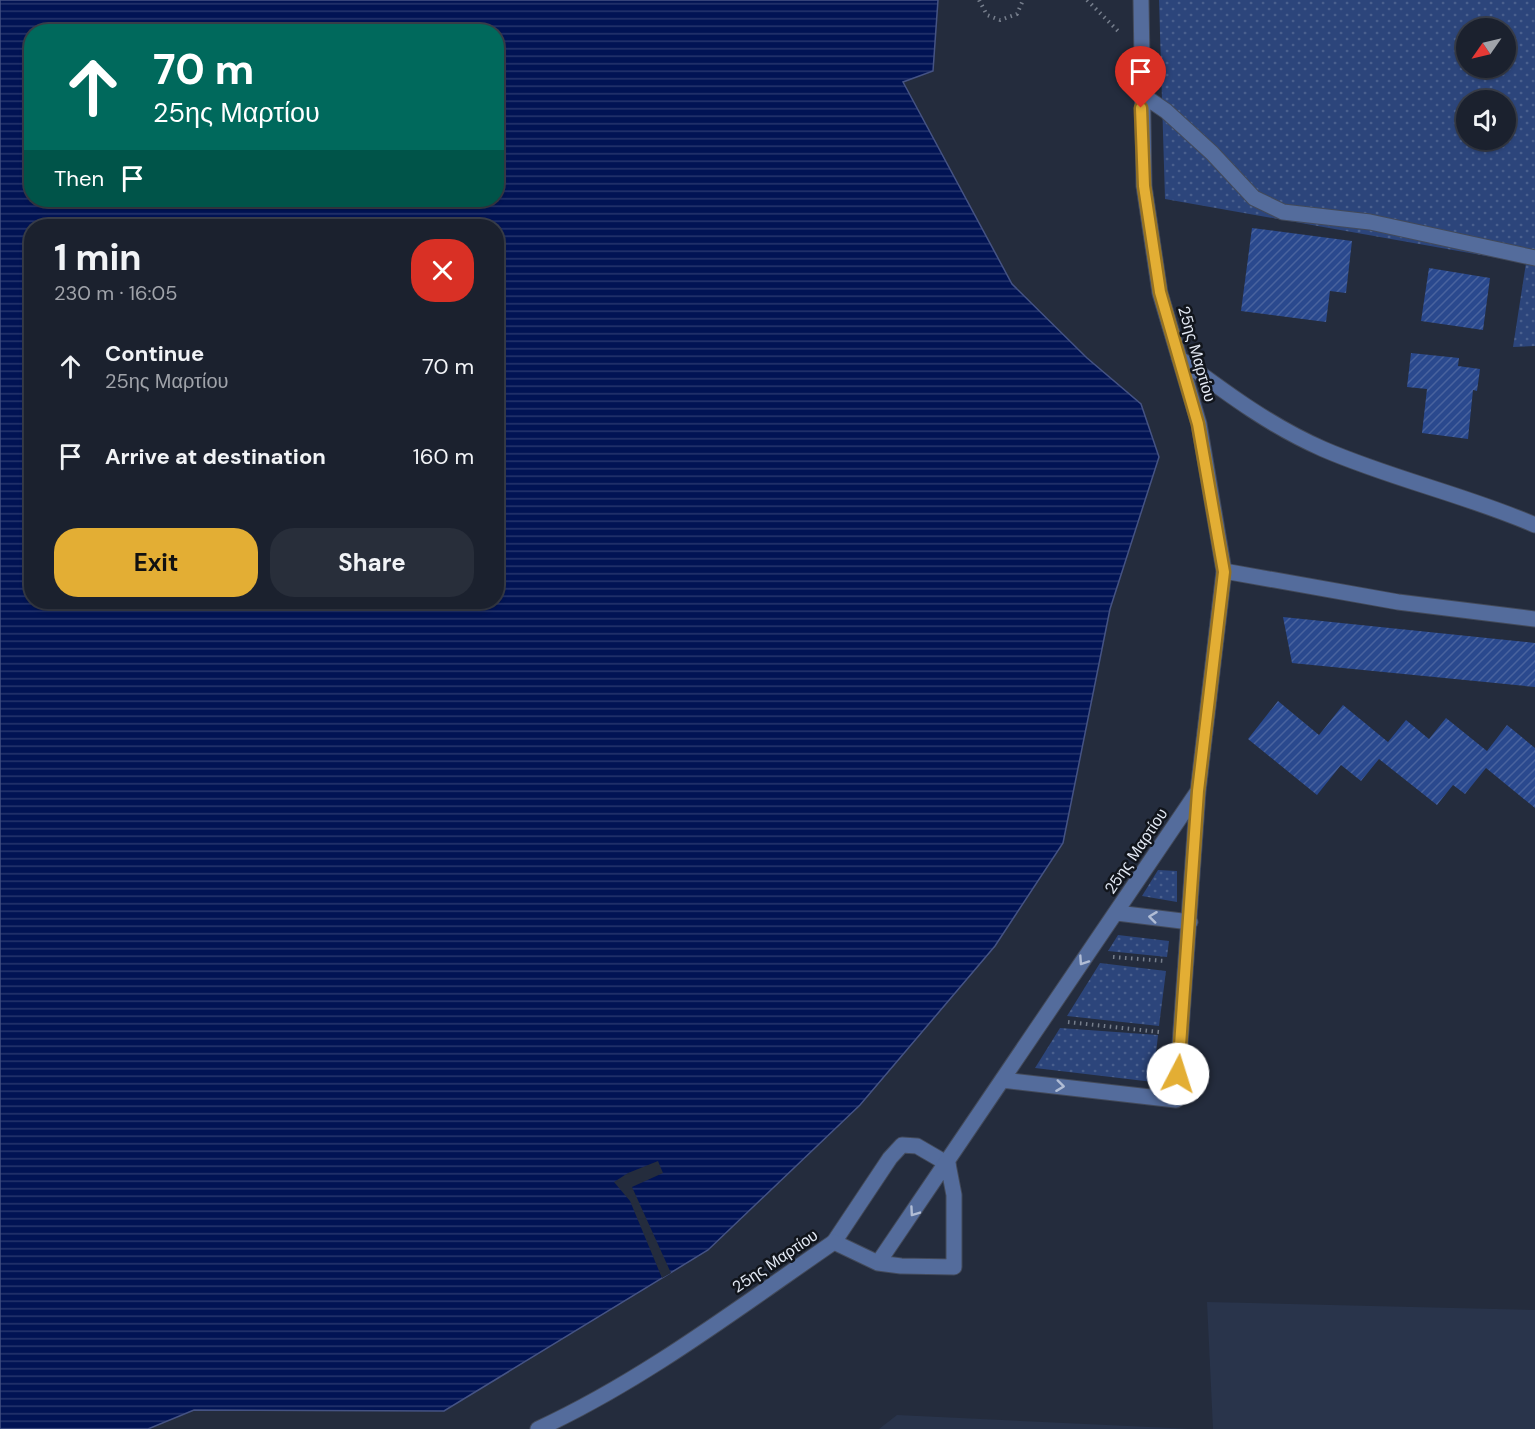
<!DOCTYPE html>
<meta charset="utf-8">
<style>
body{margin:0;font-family:"DM Sans",sans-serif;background:#282e3a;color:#f1f3f6;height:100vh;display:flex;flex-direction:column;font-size:22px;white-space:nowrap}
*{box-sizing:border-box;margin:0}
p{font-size:20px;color:#a0a3aa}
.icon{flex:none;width:33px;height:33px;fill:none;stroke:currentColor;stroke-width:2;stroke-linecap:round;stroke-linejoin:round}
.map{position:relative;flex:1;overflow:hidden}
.sheet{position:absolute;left:24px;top:219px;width:480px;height:390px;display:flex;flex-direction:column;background:#1b212e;border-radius:24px;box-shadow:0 2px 4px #0004,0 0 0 2px #393e4a}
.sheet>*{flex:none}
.banner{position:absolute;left:24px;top:24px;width:480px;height:183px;border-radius:24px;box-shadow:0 2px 4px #0004,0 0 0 2px #393e4a;background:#00695c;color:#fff;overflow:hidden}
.needle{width:39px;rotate:236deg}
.controls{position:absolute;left:1456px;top:18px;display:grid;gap:12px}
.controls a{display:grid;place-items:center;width:60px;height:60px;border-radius:50%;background:#1b212e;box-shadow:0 2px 4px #0004,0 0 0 2px #393e4a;font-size:30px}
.pin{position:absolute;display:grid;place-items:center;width:51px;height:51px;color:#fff;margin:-62px -26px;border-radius:50% 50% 50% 0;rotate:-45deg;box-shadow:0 0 6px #0007}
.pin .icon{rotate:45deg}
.me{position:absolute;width:66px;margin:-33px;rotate:5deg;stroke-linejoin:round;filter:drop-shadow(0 0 4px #0008)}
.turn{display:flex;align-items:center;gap:21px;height:126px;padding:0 30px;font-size:27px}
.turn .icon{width:78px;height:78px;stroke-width:2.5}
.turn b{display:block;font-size:42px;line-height:51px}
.then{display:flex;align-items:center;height:57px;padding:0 30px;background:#0003;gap:12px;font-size:22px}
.round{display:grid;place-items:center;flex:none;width:63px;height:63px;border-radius:24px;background:#282e3a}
.headline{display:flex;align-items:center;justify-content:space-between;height:102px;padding:0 30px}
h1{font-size:36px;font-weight:700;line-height:45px}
.cta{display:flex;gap:12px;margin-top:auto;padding:12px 30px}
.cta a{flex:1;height:69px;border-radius:24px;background:#e3ae34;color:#111;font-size:24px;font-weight:700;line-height:69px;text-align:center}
.cta a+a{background:#282e3a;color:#f1f3f6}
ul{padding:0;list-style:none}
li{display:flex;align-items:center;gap:18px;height:90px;padding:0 30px}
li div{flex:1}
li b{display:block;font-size:22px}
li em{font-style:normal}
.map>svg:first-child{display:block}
.built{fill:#29344b}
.grass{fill:url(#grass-dots);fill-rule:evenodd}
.water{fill:url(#water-rules);stroke:#455384;stroke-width:1.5;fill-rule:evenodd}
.pier{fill:#242c3d}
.building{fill:url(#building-hatch)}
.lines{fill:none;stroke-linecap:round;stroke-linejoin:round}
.lane-casing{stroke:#434a5a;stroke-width:17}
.street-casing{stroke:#434a5a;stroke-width:17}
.path{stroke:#767e8c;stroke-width:4;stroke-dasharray:1.5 4.5;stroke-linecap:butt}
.lane{stroke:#546c9c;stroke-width:15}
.street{stroke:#546c9c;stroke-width:15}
.oneway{stroke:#b1bdd5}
.route-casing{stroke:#947122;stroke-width:15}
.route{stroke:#e3ae34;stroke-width:10}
.labels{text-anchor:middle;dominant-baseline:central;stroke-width:5;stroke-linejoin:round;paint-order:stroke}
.street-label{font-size:16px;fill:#e3e9f4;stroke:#11151c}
</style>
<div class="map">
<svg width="1535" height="1429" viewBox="0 0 1535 1429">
<defs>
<pattern id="grass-dots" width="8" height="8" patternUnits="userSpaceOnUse" patternTransform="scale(1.5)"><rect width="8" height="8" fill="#2c457b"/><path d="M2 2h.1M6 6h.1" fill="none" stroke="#4a608e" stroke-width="1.8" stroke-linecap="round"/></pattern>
<pattern id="water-rules" width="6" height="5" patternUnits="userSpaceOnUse" patternTransform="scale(1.5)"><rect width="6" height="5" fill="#011354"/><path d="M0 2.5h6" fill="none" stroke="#26356d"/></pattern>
<pattern id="building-hatch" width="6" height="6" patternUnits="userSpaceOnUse" patternTransform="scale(1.5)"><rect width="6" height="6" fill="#2a498e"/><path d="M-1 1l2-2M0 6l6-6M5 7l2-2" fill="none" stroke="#49639e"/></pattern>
</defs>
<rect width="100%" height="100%" fill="#242c3d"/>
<path class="built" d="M1207,1302L1535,1310V1429H1213Z
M897,1415L1192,1429H879Z"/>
<path class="grass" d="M1159,0H1535V346L1513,347L1526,263L1165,199ZM1467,28H1506V68H1467ZM1467,100H1506V140H1467Z
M1158,870L1177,871V902L1142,896Z
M1118,935L1169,941L1167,957L1108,951Z
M1100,963L1166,971L1159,1026L1067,1016Z
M1060,1028L1158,1035L1153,1082L1035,1068Z"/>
<path class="water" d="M0,0H938L933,71L903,82L1012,284L1087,358L1141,404L1159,457L1110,609L1063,843L995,946L860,1105L708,1250L444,1411L194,1410L148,1429H0ZM32,32H496V200H32ZM32,226H496V602H32Z"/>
<path class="pier" d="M658,1161L663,1173L632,1187L671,1273L662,1278L630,1201L614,1182L628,1173Z"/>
<path class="building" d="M1252,228L1352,241L1346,293L1330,291L1326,322L1241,311Z
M1429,268L1490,278L1483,330L1421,321Z
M1411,353L1459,358L1458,366L1480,369L1477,391L1473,390L1468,439L1422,433L1427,389L1407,387Z
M1283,617L1535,643V687L1292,663Z
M1278,701L1319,735L1343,705L1388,742L1406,720L1429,739L1446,718L1487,751L1507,725L1535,748V808L1486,768L1465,794L1453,785L1437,805L1379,759L1361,781L1341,765L1317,795L1248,739Z"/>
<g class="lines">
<g class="lane-casing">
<path id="lane" d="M834,1242L890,1158L902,1145L917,1146L948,1164"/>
</g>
<g class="street-casing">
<path id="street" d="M1141,94L1166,111L1212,153L1254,198L1283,212L1370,222L1535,258
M1179,358C1225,392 1270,426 1323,449C1392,479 1466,495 1535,525
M1224,571L1398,602L1535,619
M1117,913L1190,922
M1002,1080L1176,1100L1198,791L1224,571L1199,424L1160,293L1144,186L1141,0
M878,1263L1198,791
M538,1429C644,1380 738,1308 834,1242L878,1263L901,1266L954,1267V1195L948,1164"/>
</g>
<path class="path" d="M979,0L987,15L1000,20L1017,14L1023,0
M1087,0L1120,33
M1113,957L1165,961
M1068,1022L1159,1032"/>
<use href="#lane" class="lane"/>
<use href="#street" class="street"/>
</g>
<defs><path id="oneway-chevron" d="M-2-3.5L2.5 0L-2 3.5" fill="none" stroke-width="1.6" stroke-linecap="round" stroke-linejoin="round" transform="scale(1.5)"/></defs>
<g class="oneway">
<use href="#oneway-chevron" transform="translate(1153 917) rotate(-173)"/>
<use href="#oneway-chevron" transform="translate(1083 961) rotate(124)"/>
<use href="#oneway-chevron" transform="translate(1060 1086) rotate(7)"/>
<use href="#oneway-chevron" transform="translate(914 1212) rotate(125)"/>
</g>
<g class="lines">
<g class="route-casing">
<path id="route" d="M1141,108L1144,186L1160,292L1198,424L1224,572L1198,791L1178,1074"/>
</g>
<use href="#route" class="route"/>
</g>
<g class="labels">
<g class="street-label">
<text transform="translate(1197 354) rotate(74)">25ης Μαρτίου</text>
<text transform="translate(1136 851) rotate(-56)">25ης Μαρτίου</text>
<text transform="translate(775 1261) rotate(-34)">25ης Μαρτίου</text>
</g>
</g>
</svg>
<div class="controls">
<a><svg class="needle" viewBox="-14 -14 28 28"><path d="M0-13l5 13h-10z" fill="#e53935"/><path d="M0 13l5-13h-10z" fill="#a0a3aa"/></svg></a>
<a><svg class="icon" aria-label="sound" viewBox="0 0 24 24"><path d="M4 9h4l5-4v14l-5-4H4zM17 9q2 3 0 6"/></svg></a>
</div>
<div class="pin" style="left:1141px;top:108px;background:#d93025"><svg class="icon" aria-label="arrive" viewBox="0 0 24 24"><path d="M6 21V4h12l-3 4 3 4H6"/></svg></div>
<svg class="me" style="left:1178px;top:1074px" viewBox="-20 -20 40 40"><circle r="19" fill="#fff"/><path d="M0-13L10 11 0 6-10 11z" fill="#e3ae34"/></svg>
<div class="banner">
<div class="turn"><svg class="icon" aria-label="ahead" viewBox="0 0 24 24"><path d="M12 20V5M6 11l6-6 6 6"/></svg><div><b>70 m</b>25ης Μαρτίου</div></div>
<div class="then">Then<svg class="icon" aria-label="arrive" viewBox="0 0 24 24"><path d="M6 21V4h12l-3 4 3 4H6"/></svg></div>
</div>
<section class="sheet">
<div class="headline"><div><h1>1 min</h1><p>230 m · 16:05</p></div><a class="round" style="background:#d93025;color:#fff"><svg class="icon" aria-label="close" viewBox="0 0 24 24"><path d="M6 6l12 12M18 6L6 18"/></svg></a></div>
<ul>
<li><svg class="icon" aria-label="ahead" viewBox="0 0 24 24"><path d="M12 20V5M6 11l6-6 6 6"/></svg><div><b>Continue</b><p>25ης Μαρτίου</p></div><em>70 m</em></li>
<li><svg class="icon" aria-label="arrive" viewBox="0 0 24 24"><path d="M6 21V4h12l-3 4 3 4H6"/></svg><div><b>Arrive at destination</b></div><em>160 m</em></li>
</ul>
<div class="cta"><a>Exit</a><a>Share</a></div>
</section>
</div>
